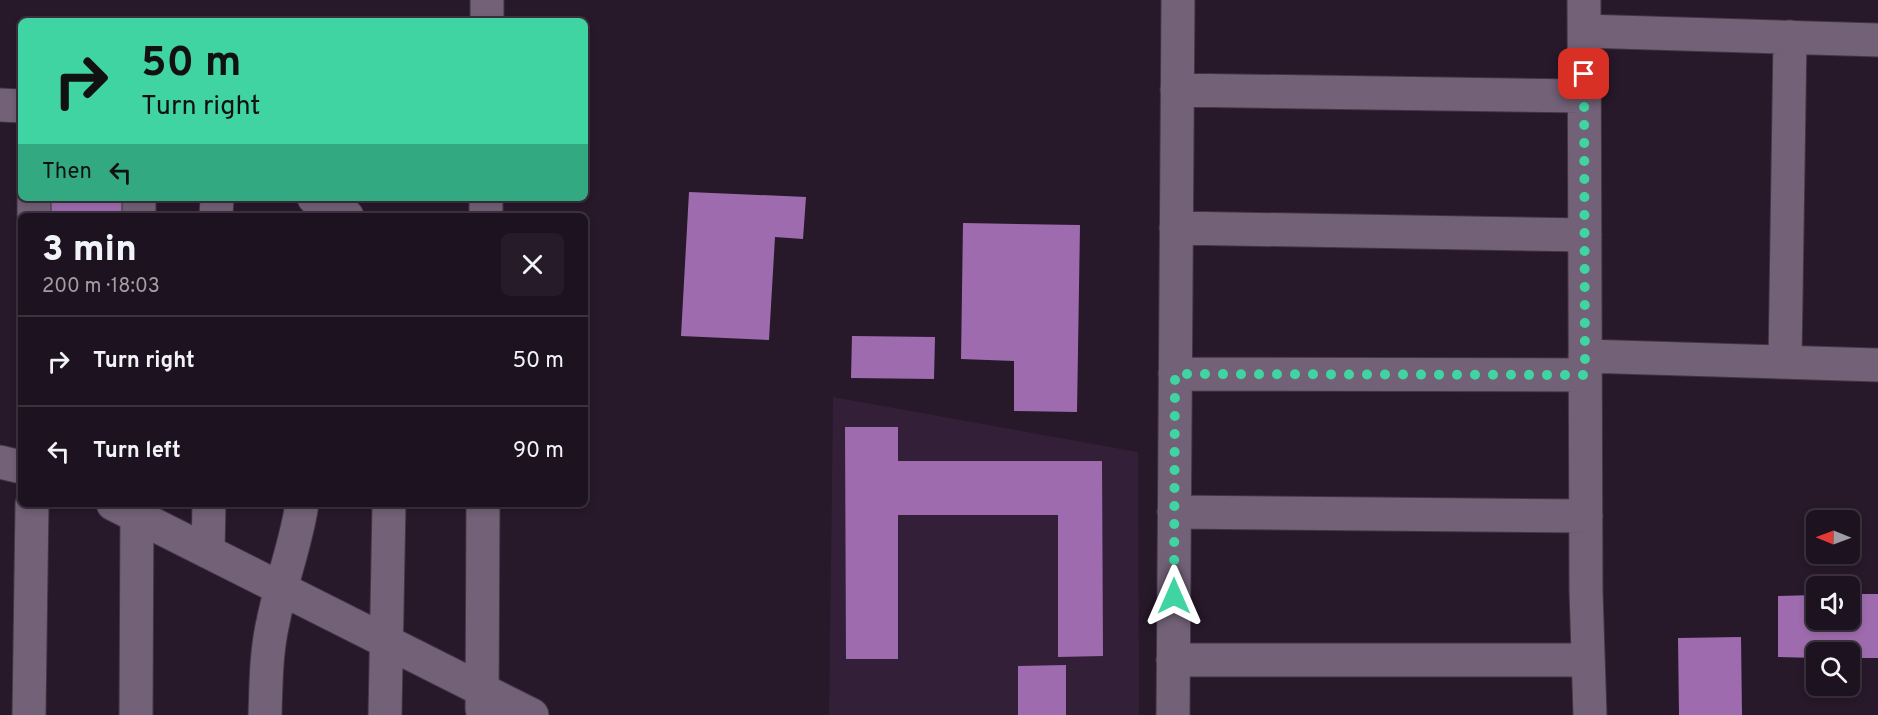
<!DOCTYPE html>
<meta charset="utf-8">
<style>
body{margin:0;font-family:Overpass,sans-serif;background:#251b29;color:#f1f3f6;height:100vh;display:flex;flex-direction:column;font-size:22px;white-space:nowrap}
*{box-sizing:border-box;margin:0}
p{font-size:20px;color:#a09ea5}
.icon{flex:none;width:33px;height:33px;fill:none;stroke:currentColor;stroke-width:2;stroke-linecap:round;stroke-linejoin:round}
.map{position:relative;flex:1;overflow:hidden}
.side{position:absolute;left:18px;top:213px;width:570px;height:294px;display:flex;flex-direction:column;background:#1d1220;border-radius:9px;box-shadow:0 3px 9px #0003,0 0 0 2px #3b323e}
.side>*{flex:none}
.hud{position:absolute;left:18px;top:18px;width:570px;height:183px;border-radius:9px;box-shadow:0 3px 9px #0003,0 0 0 2px #3b323e;background:#40d4a2;color:#111;overflow:hidden}
.needle{width:39px;rotate:271deg}
.buttons{position:absolute;left:1806px;top:510px;display:grid;gap:12px}
.buttons a{display:grid;place-items:center;width:54px;height:54px;border-radius:9px;background:#1d1220;box-shadow:0 3px 9px #0003,0 0 0 2px #3b323e;font-size:30px}
.pin{position:absolute;display:grid;place-items:center;width:51px;height:51px;color:#fff;margin:-26px;border-radius:12px;box-shadow:0 3px 9px #0006}
.me{position:absolute;width:66px;margin:-33px;rotate:0deg;stroke-linejoin:round;filter:drop-shadow(0 0 4px #0008)}
.turn{display:flex;align-items:center;gap:21px;height:126px;padding:0 24px;font-size:27px}
.turn .icon{width:78px;height:78px;stroke-width:2.5}
.turn b{display:block;font-size:42px;line-height:51px}
.then{display:flex;align-items:center;height:57px;padding:0 24px;background:#0003;gap:12px;font-size:22px}
.round{display:grid;place-items:center;flex:none;width:63px;height:63px;border-radius:9px;background:#251b29}
.summary{display:flex;align-items:center;justify-content:space-between;height:102px;padding:0 24px}
h1{font-size:36px;font-weight:800;line-height:45px}
ul{padding:0;list-style:none}
li{display:flex;align-items:center;gap:18px;height:90px;padding:0 24px;border-top:2px solid #3b323e}
li div{flex:1}
li b{display:block;font-size:22px}
li em{font-style:normal}
.map>svg:first-child{display:block}
.built{fill:#331f37}
.building{fill:#9e6cae}
.lines{fill:none;stroke-linecap:round;stroke-linejoin:round}
.minor-casing{stroke:#403542;stroke-width:35}
.minor{stroke:#736177;stroke-width:33}
.route{stroke:#40d4a2;stroke-width:10;stroke-dasharray:0 18}
</style>
<div class="map">
<svg width="1878" height="715" viewBox="0 0 1878 715">
<rect width="100%" height="100%" fill="#27182a"/>
<path class="built" d="M833,397L1138,452L1139,715H829Z"/>
<path class="building" d="M689,192L806,197L803,239L775,237L769,340L681,336Z
M44,198H131V216H44Z
M963,223L1080,225L1077,412L1014,411V361L961,359Z
M585,283H589L590,351L585,350Z
M852,336L935,337L934,379L851,378Z
M845,427H898V461H1102L1103,656L1058,657V515H898V659H846Z
M1850,594H1878V658H1850V652H1816V658L1778,657V596L1816,595V620H1850Z
M1741,637L1742,715H1679L1678,638Z
M1066,665V715H1018V666Z"/>
<g class="lines">
<g class="minor-casing">
<path id="minor" d="M1584,0L1586,591L1590,715
M487,21V0
M1584,31L1878,40
M1177,90L1583,96
M0,105L21,106
M314,198L347,216
M34,216V198
M139,216V198
M216,216L217,198
M486,216V198
M1176,228L1585,235
M1585,356L1878,365
M1785,362L1790,37
M1175,374L1585,375
M0,462L21,467
M113,504L532,715
M1174,512L1586,516
M208,552L209,504
M1173,660H1588
M482,709L483,504
M29,715L32,504
M136,715L137,504
M265,715C266,684 266,652 273,622C281,582 296,544 302,504
M385,715L389,504
M1173,715L1178,0"/>
</g>
<use href="#minor" class="minor"/>
</g>
<g class="lines">
<path class="route" d="M1174,596L1175,374L1585,375L1584,74"/>
</g>
</svg>
<div class="buttons">
<a><svg class="needle" viewBox="-14 -14 28 28"><path d="M0-13l5 13h-10z" fill="#e53935"/><path d="M0 13l5-13h-10z" fill="#a09ea5"/></svg></a>
<a><svg class="icon" aria-label="sound" viewBox="0 0 24 24"><path d="M4 9h4l5-4v14l-5-4H4zM17 9q2 3 0 6"/></svg></a>
<a><svg class="icon" aria-label="search" viewBox="0 0 24 24"><circle cx="10" cy="10" r="6"/><path d="M15 15l6 6"/></svg></a>
</div>
<div class="pin" style="left:1584px;top:74px;background:#d93025"><svg class="icon" aria-label="arrive" viewBox="0 0 24 24"><path d="M6 21V4h12l-3 4 3 4H6"/></svg></div>
<svg class="me" style="left:1174px;top:596px" viewBox="-20 -20 40 40"><path d="M0-17L14 15 0 8-14 15z" fill="#40d4a2" stroke="#fff" stroke-width="4"/></svg>
<div class="hud">
<div class="turn"><svg class="icon" aria-label="right" viewBox="0 0 24 24"><path d="M7 20v-9h11M14 6l5 5-5 5"/></svg><div><b>50 m</b>Turn right</div></div>
<div class="then">Then<svg class="icon" aria-label="left" viewBox="0 0 24 24"><path d="M17 20v-9H6M10 6l-5 5 5 5"/></svg></div>
</div>
<section class="side">
<div class="summary"><div><h1>3 min</h1><p>200 m · 18:03</p></div><a class="round"><svg class="icon" aria-label="close" viewBox="0 0 24 24"><path d="M6 6l12 12M18 6L6 18"/></svg></a></div>
<ul>
<li><svg class="icon" aria-label="right" viewBox="0 0 24 24"><path d="M7 20v-9h11M14 6l5 5-5 5"/></svg><div><b>Turn right</b></div><em>50 m</em></li>
<li><svg class="icon" aria-label="left" viewBox="0 0 24 24"><path d="M17 20v-9H6M10 6l-5 5 5 5"/></svg><div><b>Turn left</b></div><em>90 m</em></li>
</ul>
</section>
</div>
